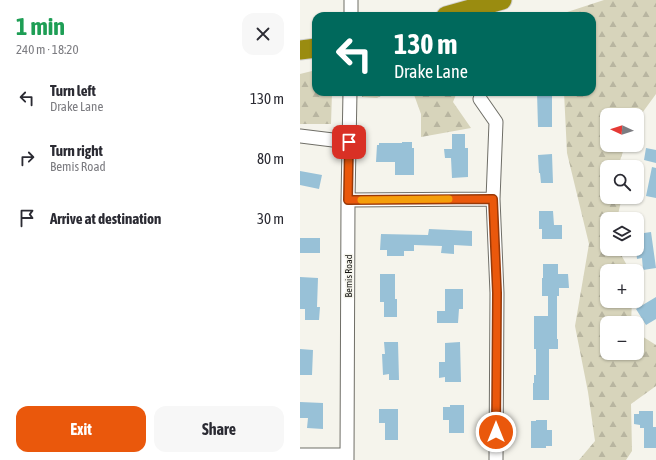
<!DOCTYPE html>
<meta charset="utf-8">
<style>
body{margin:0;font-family:"Asap Condensed",sans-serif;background:#f7f7f7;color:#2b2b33;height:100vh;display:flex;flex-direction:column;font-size:15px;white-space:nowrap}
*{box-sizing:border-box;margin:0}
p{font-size:13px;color:#7c7c81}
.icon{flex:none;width:22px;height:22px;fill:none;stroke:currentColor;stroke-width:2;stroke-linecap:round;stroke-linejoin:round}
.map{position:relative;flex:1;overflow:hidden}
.drawer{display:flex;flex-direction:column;background:#fff;width:300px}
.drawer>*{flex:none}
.guide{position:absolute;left:12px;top:12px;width:284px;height:84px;border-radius:12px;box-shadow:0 1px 3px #0004;background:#00695c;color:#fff;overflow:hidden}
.needle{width:26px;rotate:273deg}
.controls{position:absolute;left:300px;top:108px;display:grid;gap:8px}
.controls a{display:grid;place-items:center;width:44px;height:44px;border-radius:8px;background:#fff;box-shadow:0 1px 3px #0004;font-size:20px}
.pin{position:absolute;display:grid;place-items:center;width:34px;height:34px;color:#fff;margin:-17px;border-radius:8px;box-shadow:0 2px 6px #0006}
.me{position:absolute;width:44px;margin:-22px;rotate:0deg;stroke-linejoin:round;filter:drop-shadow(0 0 3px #0008)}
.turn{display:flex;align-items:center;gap:14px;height:84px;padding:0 16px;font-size:18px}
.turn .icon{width:52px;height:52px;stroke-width:2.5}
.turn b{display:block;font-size:28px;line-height:34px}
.round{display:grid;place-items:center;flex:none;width:42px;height:42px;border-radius:12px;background:#f7f7f7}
.head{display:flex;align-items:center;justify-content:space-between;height:68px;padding:0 16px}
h1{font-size:24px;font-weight:700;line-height:30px;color:#1e9e55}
.button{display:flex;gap:8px;margin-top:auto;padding:8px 16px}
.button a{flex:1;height:46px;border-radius:12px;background:#ea580c;color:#fff;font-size:16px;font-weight:700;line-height:46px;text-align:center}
.button a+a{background:#f7f7f7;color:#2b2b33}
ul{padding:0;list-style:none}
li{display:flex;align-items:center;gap:12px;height:60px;padding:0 16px}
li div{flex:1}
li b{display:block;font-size:15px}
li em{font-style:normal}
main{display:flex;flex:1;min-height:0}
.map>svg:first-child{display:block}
.forest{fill:url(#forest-firs)}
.building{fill:#98c1d7}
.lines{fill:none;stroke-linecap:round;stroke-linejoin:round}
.minor-casing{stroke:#6f6e67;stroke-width:15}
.highway-casing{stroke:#d0d0cf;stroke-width:21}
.minor{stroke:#fff;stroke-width:13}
.highway{stroke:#9a8c10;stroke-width:19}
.route-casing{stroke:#983908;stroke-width:10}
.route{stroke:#ea580c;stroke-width:7}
.slow{stroke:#f59e0b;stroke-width:7}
.labels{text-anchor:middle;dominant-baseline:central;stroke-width:3;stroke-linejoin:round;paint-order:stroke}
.street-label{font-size:10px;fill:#12120f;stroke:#f5f4ec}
</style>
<main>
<section class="drawer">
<div class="head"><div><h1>1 min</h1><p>240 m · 18:20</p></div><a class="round"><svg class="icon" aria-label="close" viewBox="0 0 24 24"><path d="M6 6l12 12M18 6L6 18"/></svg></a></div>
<ul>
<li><svg class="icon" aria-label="left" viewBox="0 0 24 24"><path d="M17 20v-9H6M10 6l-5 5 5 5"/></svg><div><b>Turn left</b><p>Drake Lane</p></div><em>130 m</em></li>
<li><svg class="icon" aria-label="right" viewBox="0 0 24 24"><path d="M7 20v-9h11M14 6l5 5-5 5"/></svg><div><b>Turn right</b><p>Bemis Road</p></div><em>80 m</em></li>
<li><svg class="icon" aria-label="arrive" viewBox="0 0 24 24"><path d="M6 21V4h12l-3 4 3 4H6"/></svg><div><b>Arrive at destination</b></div><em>30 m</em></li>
</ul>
<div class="button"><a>Exit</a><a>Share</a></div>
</section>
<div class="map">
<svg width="356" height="460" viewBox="0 0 356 460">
<defs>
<pattern id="forest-firs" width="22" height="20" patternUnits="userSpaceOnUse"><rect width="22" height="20" fill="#d7d4bb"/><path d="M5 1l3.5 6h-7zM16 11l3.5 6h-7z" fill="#b8b5a0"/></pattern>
</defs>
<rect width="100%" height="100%" fill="#f5f4ec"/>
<path class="forest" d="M304,0H356V94L337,120V115H307V145H325L318,167H307V197H322L317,219H307V249H318L330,271H307V301H332L331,323H307V353H337V333L356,345V386L331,404L332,451L326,460H279L295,441L288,392L275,326L289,244L267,153L264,92H292V16H255Z
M16,70V92H32L31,124H0V74Z
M62,92H88L77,98L62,97Z
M113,92H157L153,102L171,128L121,137V114Z"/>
<path class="building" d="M237,92H252V127H238Z
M152,134H165V148H168V177L152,178L151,158H145L144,149H152Z
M102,142H112V148H114V175H95V162H76L77,145H79V143H102Z
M346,148L356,150V163L344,160Z
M252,154L253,183H241L240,173H239L238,155Z
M352,167L356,168V198L346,196Z
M0,171L22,175L19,189L0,185Z
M239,211H253L254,225H262V239H242V229H239Z
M129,229L172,231V246L154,245V254L141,253L142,246L114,245V251H104V256H87V250H80L81,234L128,235Z
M351,232L356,268L343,270L342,258L337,259L336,249H337V234Z
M0,238H20V253H0Z
M243,264H258V274H268L269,288H259V296H257V339H258V349H249V400H233V383H234V375H236V349H234V316H248V296H242V278H243Z
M80,274H95V299H97V317H84V302H80Z
M0,277L18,278L17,307H20L19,320H5V309H0Z
M145,289H163V309H159L158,323H137V311H145Z
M356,297V319L346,325L336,309Z
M84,342H98L99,380H89V374L83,375L82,354H85Z
M160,342L161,382H145V377L139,378V362H145V343Z
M0,349L13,350L12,375H0Z
M0,402L23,403V429L7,428L8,418H0Z
M150,405H164V433H149V420H143V407H150Z
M79,409H98V440H85V423H79Z
M339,411H353V427H356V448H344V428H340V425L334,424V414H339Z
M236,420H247V430H252V446H246V448H231V421H236Z"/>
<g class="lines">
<g class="minor-casing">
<path id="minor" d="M51,16V0
M180,99L196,122L193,199L197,293L196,460
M0,136L49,142
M48,200L193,199
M0,455H47
M47,460L48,200L50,92"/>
</g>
<g class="highway-casing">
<path id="highway" d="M146,16L202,0
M0,50L16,48"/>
</g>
<use href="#minor" class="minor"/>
<use href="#highway" class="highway"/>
</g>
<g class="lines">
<g class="route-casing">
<path id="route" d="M49,142L48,200L193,199L197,293L196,432"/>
</g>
<use href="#route" class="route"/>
<path class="slow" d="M61,200L149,199"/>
</g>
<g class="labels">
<g class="street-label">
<text transform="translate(48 276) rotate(-90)">Bemis Road</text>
</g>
</g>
</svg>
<div class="controls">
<a><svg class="needle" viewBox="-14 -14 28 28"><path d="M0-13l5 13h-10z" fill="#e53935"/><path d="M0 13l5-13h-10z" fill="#7c7c81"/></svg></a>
<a><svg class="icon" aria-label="search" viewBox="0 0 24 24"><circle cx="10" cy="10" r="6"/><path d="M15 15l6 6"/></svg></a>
<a><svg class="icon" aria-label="layers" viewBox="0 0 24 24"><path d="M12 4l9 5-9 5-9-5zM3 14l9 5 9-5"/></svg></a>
<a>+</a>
<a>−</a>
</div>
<div class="pin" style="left:49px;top:142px;background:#d93025"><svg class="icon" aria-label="arrive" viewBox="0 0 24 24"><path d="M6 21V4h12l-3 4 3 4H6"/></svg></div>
<svg class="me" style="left:196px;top:432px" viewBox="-20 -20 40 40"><circle r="17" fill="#ea580c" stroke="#fff" stroke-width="3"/><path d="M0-11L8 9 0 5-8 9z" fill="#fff"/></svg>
<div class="guide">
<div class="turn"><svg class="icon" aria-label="left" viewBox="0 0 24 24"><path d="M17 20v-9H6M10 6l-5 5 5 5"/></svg><div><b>130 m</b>Drake Lane</div></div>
</div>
</div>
</main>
